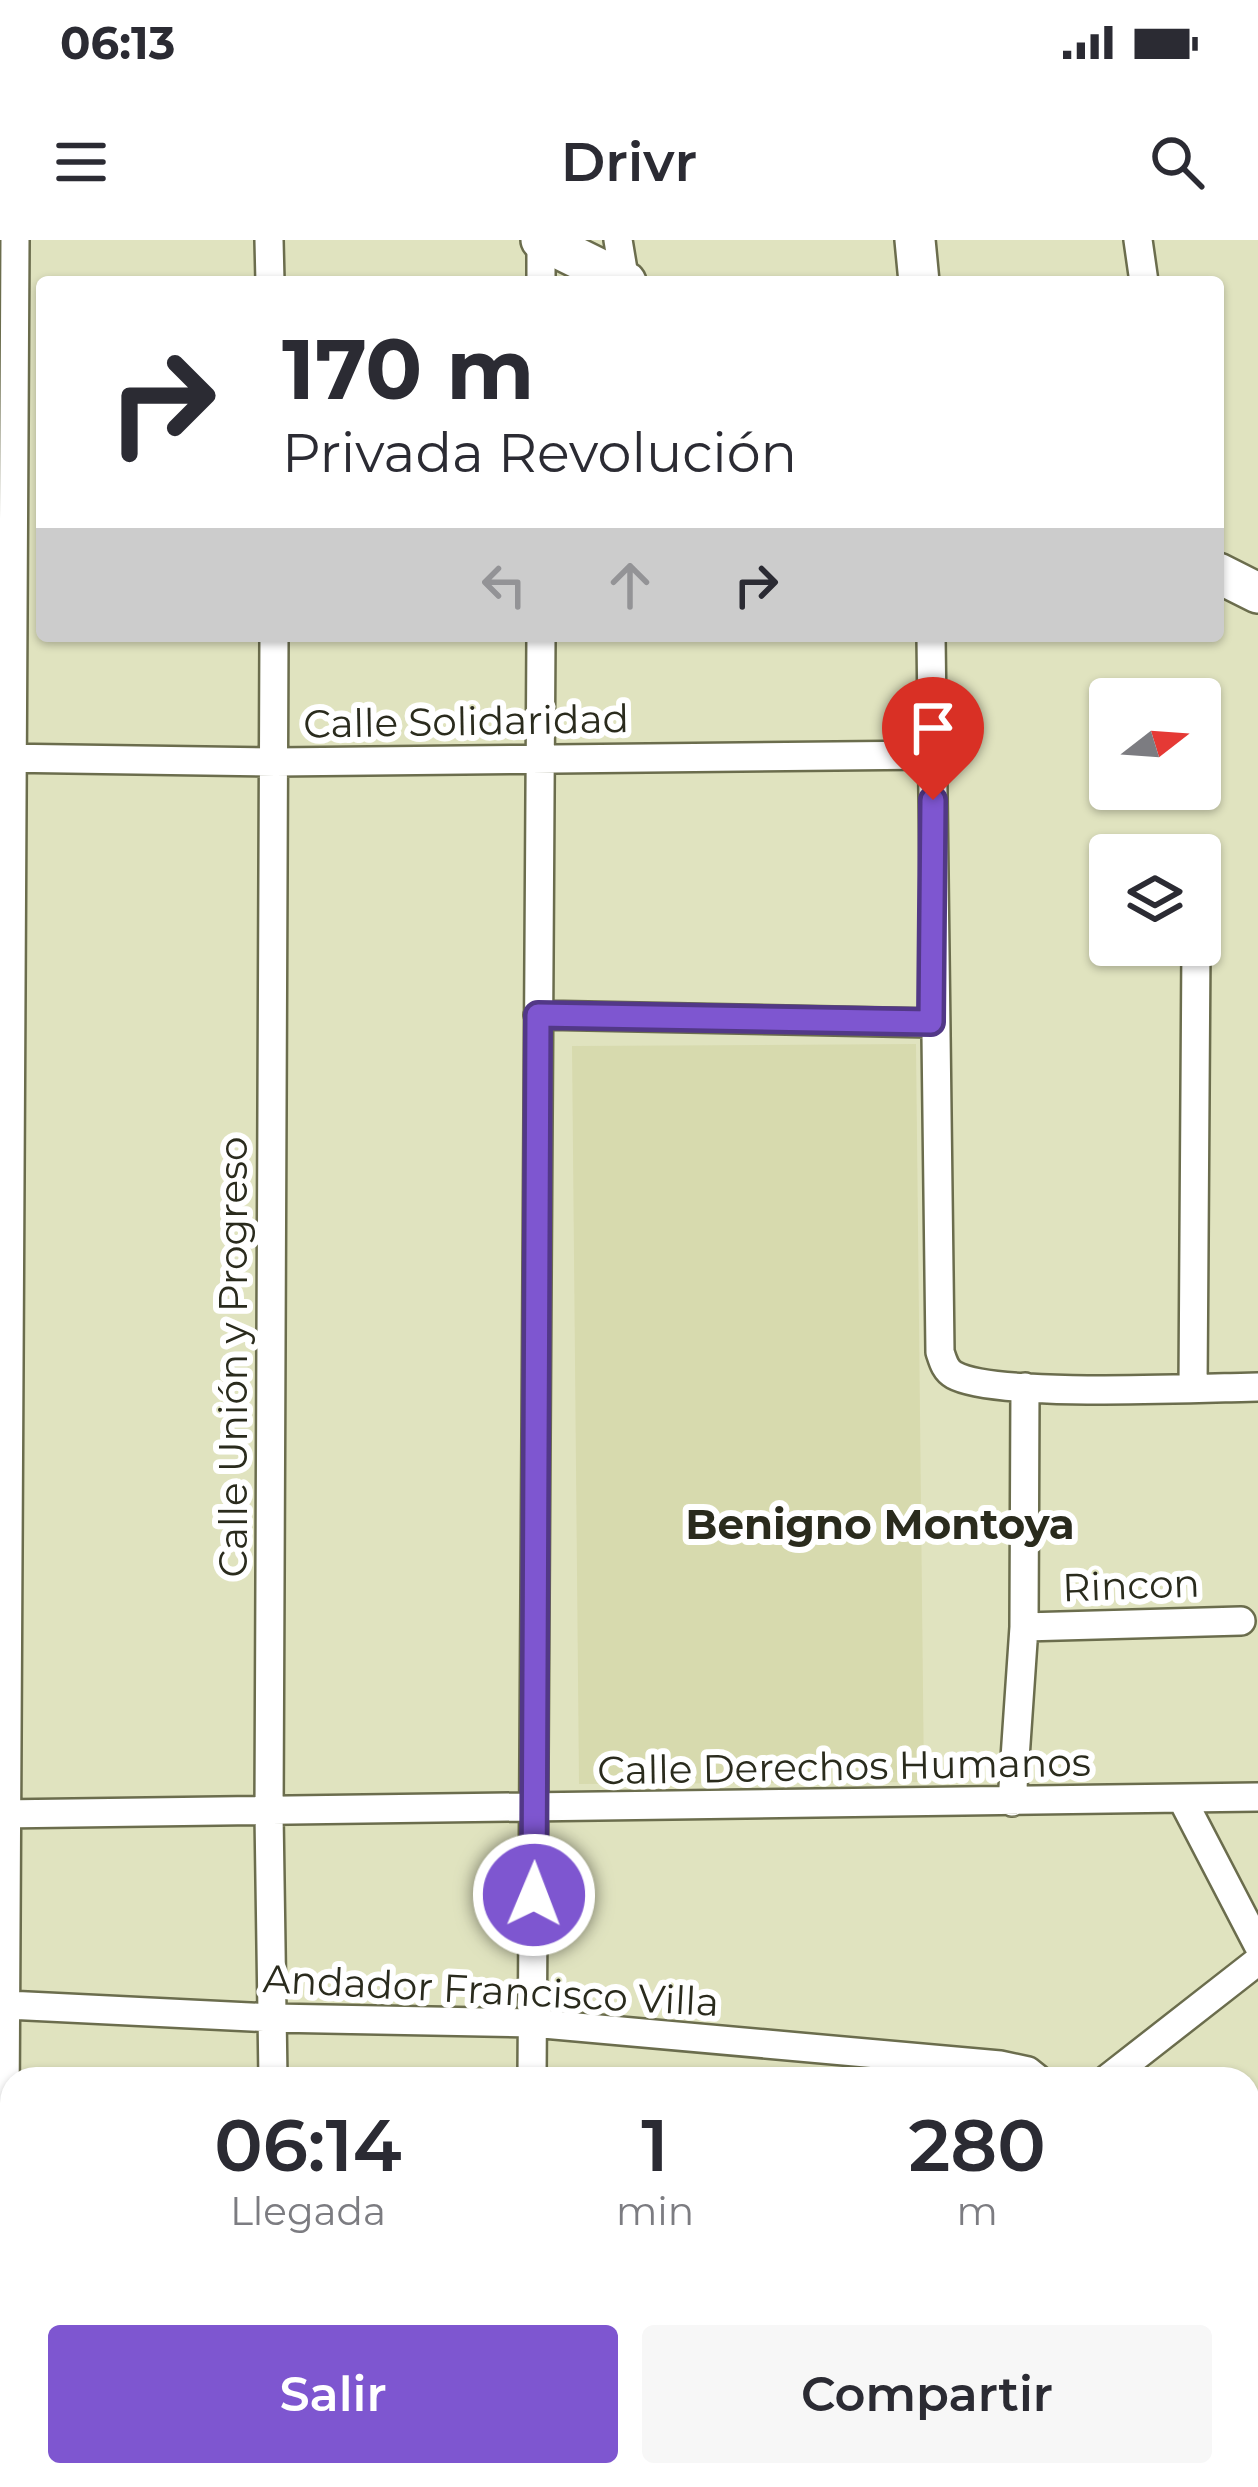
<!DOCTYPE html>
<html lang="es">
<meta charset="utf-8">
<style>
body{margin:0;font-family:Montserrat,sans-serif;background:#f7f7f7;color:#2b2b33;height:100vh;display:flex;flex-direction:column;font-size:45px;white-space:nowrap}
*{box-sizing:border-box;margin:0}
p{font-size:39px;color:#7c7c81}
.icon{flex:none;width:66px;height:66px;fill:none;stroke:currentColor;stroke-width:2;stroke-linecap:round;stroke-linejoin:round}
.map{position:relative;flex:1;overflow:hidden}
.panel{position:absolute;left:0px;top:1827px;width:1260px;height:420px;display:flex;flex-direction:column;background:#fff;border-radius:36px 36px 0 0;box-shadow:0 3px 9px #0004}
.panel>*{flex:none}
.top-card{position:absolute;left:36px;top:36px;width:1188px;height:366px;border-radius:12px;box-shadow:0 3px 9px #0004;background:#fff;color:#2b2b33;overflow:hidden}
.needle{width:78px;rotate:73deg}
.tools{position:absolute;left:1089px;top:438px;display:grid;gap:24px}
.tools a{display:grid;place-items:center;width:132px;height:132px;border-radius:12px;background:#fff;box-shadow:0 3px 9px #0004;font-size:60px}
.pin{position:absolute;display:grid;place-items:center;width:102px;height:102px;color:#fff;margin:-123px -51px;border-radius:50% 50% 50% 0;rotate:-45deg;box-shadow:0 0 12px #0007}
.pin .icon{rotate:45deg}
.me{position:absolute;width:132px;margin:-66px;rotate:1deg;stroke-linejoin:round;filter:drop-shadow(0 0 9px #0008)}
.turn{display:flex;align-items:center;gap:42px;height:252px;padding:0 48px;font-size:54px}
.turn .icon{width:156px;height:156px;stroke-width:2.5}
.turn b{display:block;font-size:84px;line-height:102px}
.lanes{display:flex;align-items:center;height:114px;padding:0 48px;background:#0003;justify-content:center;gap:60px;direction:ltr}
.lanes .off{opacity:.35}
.eta{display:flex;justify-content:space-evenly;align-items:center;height:204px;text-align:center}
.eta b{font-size:72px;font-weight:600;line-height:84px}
.cta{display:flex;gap:24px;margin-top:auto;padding:24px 48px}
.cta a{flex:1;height:138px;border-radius:12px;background:#7e56d0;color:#fff;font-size:48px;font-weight:600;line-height:138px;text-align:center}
.cta a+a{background:#f7f7f7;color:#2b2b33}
.status{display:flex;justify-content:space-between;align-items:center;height:84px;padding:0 60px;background:#fff;direction:ltr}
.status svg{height:33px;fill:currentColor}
header{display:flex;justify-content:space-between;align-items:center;height:156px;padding:0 48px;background:#fff;font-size:54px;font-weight:600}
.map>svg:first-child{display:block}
.built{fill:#d7daae}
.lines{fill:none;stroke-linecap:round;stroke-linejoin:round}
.street-casing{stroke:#6b6d4d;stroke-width:32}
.secondary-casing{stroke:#6b6d4d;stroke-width:44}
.street{stroke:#fff;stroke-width:27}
.secondary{stroke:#fff;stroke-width:39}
.route-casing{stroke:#523887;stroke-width:30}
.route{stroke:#7e56d0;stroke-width:21}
.labels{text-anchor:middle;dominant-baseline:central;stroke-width:12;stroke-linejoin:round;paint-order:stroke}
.street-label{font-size:39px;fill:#2a2b1d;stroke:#fff}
.neighbourhood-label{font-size:42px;font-weight:bold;fill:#2a2b1d;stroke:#fff}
</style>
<div class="status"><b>06:13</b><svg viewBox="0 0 49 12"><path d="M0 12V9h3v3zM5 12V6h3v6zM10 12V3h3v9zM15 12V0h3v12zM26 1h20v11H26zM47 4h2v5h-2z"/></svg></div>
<header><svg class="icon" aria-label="menu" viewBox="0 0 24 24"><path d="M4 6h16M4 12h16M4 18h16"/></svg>Drivr<svg class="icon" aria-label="search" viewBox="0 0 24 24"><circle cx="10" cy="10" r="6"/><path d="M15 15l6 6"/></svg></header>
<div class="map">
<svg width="1258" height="2247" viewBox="0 0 1258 2247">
<rect width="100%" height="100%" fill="#e0e3bf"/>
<path class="built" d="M916,804L924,1542L579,1544L572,806Z"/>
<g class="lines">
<g class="street-casing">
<path id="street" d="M269,0L270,42
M541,0V42
M618,0L625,42
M1138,0L1144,42
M931,396L940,1112C943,1121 945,1130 954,1135C995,1158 1200,1148 1258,1147
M0,518L276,522L933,515
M538,775L931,783
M1193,1148L1196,705
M1024,1387L1241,1381
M1182,1559L1258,1705
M1012,1562L1024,1387L1025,1147
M0,1574L1258,1557
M7,1765L273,1778L532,1783L1000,1825L1028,1831L1038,1839
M273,1839L269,1574L274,396
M532,1839L541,396
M1107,1839L1258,1721
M1248,2107L1258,2120
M274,2235V2247
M1003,2235L1012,2247
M3,2247L15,0
M534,2247L551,2235"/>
</g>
<g class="secondary-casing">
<path id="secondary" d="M541,0L626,42
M915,0L919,42
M1218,333L1258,353"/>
</g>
<use href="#street" class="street"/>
<use href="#secondary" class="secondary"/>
</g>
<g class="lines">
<g class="route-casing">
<path id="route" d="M534,1655L538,775L931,782L933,560"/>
</g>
<use href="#route" class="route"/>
</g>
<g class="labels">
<g class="street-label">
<text transform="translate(466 481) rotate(-1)">Calle Solidaridad</text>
<text transform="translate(233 1117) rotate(-90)">Calle Unión y Progreso</text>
<text transform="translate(1131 1345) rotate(-2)">Rincon</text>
<text transform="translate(844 1526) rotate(-1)">Calle Derechos Humanos</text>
<text transform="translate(491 1750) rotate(3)">Andador Francisco Villa</text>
</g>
<g class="neighbourhood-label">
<text x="880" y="1284">Benigno Montoya</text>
</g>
</g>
</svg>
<div class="tools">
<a><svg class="needle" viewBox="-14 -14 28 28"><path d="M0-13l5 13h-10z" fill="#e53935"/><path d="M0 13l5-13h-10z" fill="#7c7c81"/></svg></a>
<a><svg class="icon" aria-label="layers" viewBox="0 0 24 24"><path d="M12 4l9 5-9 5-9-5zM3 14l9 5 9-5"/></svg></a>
</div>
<div class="pin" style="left:933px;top:560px;background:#d93025"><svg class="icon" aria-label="arrive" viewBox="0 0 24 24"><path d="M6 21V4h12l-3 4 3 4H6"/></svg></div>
<svg class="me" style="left:534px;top:1655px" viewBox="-20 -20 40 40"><circle r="17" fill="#7e56d0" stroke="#fff" stroke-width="3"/><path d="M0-11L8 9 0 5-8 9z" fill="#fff"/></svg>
<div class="top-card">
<div class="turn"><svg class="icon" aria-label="right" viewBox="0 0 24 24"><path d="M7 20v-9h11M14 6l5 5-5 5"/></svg><div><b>170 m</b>Privada Revolución</div></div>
<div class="lanes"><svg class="icon off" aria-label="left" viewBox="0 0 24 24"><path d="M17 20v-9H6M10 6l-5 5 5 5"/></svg><svg class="icon off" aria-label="ahead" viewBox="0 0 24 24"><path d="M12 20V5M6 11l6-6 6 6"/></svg><svg class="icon" aria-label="right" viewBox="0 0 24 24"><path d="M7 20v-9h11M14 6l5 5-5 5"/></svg></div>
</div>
<section class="panel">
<div class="eta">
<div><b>06:14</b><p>Llegada</p></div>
<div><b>1</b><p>min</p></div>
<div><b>280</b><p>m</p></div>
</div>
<div class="cta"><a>Salir</a><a>Compartir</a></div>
</section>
</div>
